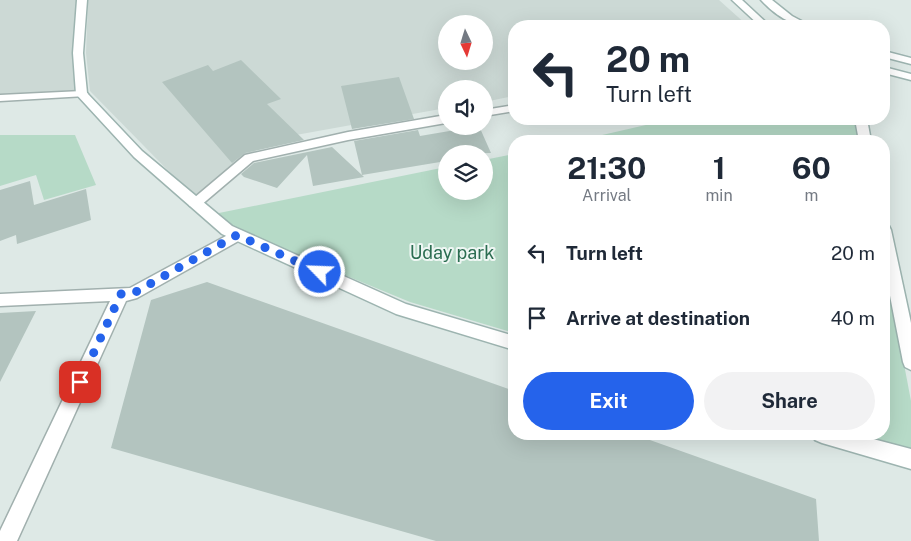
<!DOCTYPE html>
<style>
body{margin:0;font-family:"Public Sans",sans-serif;background:#f2f2f3;color:#1f2937;height:100vh;display:flex;flex-direction:column;font-size:19px;white-space:nowrap}
*{box-sizing:border-box;margin:0}
p{font-size:16px;color:#747a83}
.icon{flex:none;width:28px;height:28px;fill:none;stroke:currentColor;stroke-width:2;stroke-linecap:round;stroke-linejoin:round}
.map{position:relative;flex:1;overflow:hidden}
.sheet{position:absolute;left:508px;top:135px;width:382px;height:305px;display:flex;flex-direction:column;background:#fff;border-radius:20px;box-shadow:0 5px 20px #0002}
.sheet>*{flex:none}
.top-card{position:absolute;left:508px;top:20px;width:382px;height:105px;border-radius:20px;box-shadow:0 5px 20px #0002;background:#fff;color:#1f2937;overflow:hidden}
.needle{width:32px;rotate:176deg}
.controls{position:absolute;left:438px;top:15px;display:grid;gap:10px}
.controls a{display:grid;place-items:center;width:55px;height:55px;border-radius:50%;background:#fff;box-shadow:0 5px 20px #0002;font-size:25px}
.pin{position:absolute;display:grid;place-items:center;width:42px;height:42px;color:#fff;margin:-21px;border-radius:10px;box-shadow:0 2px 8px #0006}
.me{position:absolute;width:55px;margin:-28px;rotate:294deg;stroke-linejoin:round;filter:drop-shadow(0 0 4px #0008)}
.turn{display:flex;align-items:center;gap:18px;height:105px;padding:0 15px;font-size:22px}
.turn .icon{width:65px;height:65px;stroke-width:2.5}
.turn b{display:block;font-size:35px;line-height:42px}
.eta{display:flex;justify-content:space-evenly;align-items:center;height:85px;text-align:center}
.eta b{font-size:30px;font-weight:700;line-height:35px}
.action{display:flex;gap:10px;margin-top:auto;padding:10px 15px}
.action a{flex:1;height:58px;border-radius:30px;background:#2563eb;color:#fff;font-size:20px;font-weight:700;line-height:58px;text-align:center}
.action a+a{background:#f2f2f3;color:#1f2937}
ul{padding:0;list-style:none}
li{display:flex;align-items:center;gap:15px;height:65px;padding:0 15px}
li div{flex:1}
li b{display:block;font-size:19px}
li em{font-style:normal}
.map>svg:first-child{display:block}
.built{fill:#ccd9d5;fill-rule:evenodd}
.green{fill:#b6dac7}
.building{fill:#b3c4bf}
.lines{fill:none;stroke-linecap:round;stroke-linejoin:round}
.street-casing{stroke:#a1b0ae;stroke-width:3}
.secondary-casing{stroke:#9db4b0;stroke-width:3}
.street{fill:#fff;fill-rule:evenodd}
.secondary{fill:#fff;fill-rule:evenodd}
.route{stroke:#2563eb;stroke-width:9;stroke-dasharray:0 16.2}
.labels{text-anchor:middle;dominant-baseline:central;stroke-width:4;stroke-linejoin:round;paint-order:stroke}
.park-label{font-size:18px;fill:#2b6d51;stroke:#eef6f3}
</style>
<div class="map">
<svg width="911" height="541" viewBox="0 0 911 541">
<rect width="100%" height="100%" fill="#dee9e6"/>
<path class="built" d="M0,0H77L72,54L78,92L0,95Z
M88,0H719L748,26H514V96L484,102V89H446V108L268,140L197,200L90,91L86,53ZM446,24H484V61H446Z"/>
<path class="green" d="M672,119H857L861,141H576Z
M0,135H75L96,185L44,200L36,175L0,186Z
M514,154V333L410,302L228,227L214,214L446,167V191H484V160Z
M884,259L911,401V452L850,434H884Z"/>
<path class="building" d="M241,60L281,99L267,104L304,140L245,153L232,163L162,82L208,65L213,71Z
M399,77L414,119L352,129L341,86Z
M479,126L491,153L446,154V161L362,175L364,177L313,186L307,155L277,188L244,177L241,174L254,163L332,147L362,175L354,141L418,130L420,136Z
M30,181L34,205L86,189L91,220L17,244L16,235L0,241V190Z
M207,282L514,391V434H633L816,499L819,541H436L111,448L151,300Z
M36,311L0,382V313Z"/>
<g class="lines">
<g class="street-casing">
<path id="street" d="M82,91L86,92L88,94L86,96L0,101V95Z
M514,105V111L484,116V110Z
M446,115V123L348,140L253,161L200,206H190L188,203L245,155L348,132Z
M237,230L242,231L244,235L242,239L137,298L126,301L17,541H0V531L110,301L0,306V294L130,288Z"/>
</g>
<g class="secondary-casing">
<path id="secondary" d="M77,0H87L83,53L87,93L142,151L232,226L406,304L514,336V350L396,314L222,234L134,157L76,94L73,53Z
M732,0H742L770,26H760Z
M761,0H772L792,16L811,26C792,27 774,14 761,0Z
M884,51L911,58V64L884,57Z
M884,67L911,74V80L884,73Z
M855,119H867L871,141H859Z
M884,225L889,226L891,230L911,323V370L905,367L903,362L884,265Z
M813,434H854L911,449V469L822,443L815,440Z"/>
</g>
<use href="#street" class="street"/>
<use href="#secondary" class="secondary"/>
</g>
<g class="lines">
<path class="route" d="M80,382L121,294H132L237,235L320,272"/>
</g>
<g class="labels">
<g class="park-label">
<text x="452" y="252">Uday park</text>
</g>
</g>
</svg>
<div class="controls">
<a><svg class="needle" viewBox="-14 -14 28 28"><path d="M0-13l5 13h-10z" fill="#e53935"/><path d="M0 13l5-13h-10z" fill="#747a83"/></svg></a>
<a><svg class="icon" aria-label="sound" viewBox="0 0 24 24"><path d="M4 9h4l5-4v14l-5-4H4zM17 9q2 3 0 6"/></svg></a>
<a><svg class="icon" aria-label="layers" viewBox="0 0 24 24"><path d="M12 4l9 5-9 5-9-5zM3 14l9 5 9-5"/></svg></a>
</div>
<div class="pin" style="left:80px;top:382px;background:#d93025"><svg class="icon" aria-label="arrive" viewBox="0 0 24 24"><path d="M6 21V4h12l-3 4 3 4H6"/></svg></div>
<svg class="me" style="left:320px;top:272px" viewBox="-20 -20 40 40"><circle r="17" fill="#2563eb" stroke="#fff" stroke-width="3"/><path d="M0-11L8 9 0 5-8 9z" fill="#fff"/></svg>
<div class="top-card">
<div class="turn"><svg class="icon" aria-label="left" viewBox="0 0 24 24"><path d="M17 20v-9H6M10 6l-5 5 5 5"/></svg><div><b>20 m</b>Turn left</div></div>
</div>
<section class="sheet">
<div class="eta">
<div><b>21:30</b><p>Arrival</p></div>
<div><b>1</b><p>min</p></div>
<div><b>60</b><p>m</p></div>
</div>
<ul>
<li><svg class="icon" aria-label="left" viewBox="0 0 24 24"><path d="M17 20v-9H6M10 6l-5 5 5 5"/></svg><div><b>Turn left</b></div><em>20 m</em></li>
<li><svg class="icon" aria-label="arrive" viewBox="0 0 24 24"><path d="M6 21V4h12l-3 4 3 4H6"/></svg><div><b>Arrive at destination</b></div><em>40 m</em></li>
</ul>
<div class="action"><a>Exit</a><a>Share</a></div>
</section>
</div>
